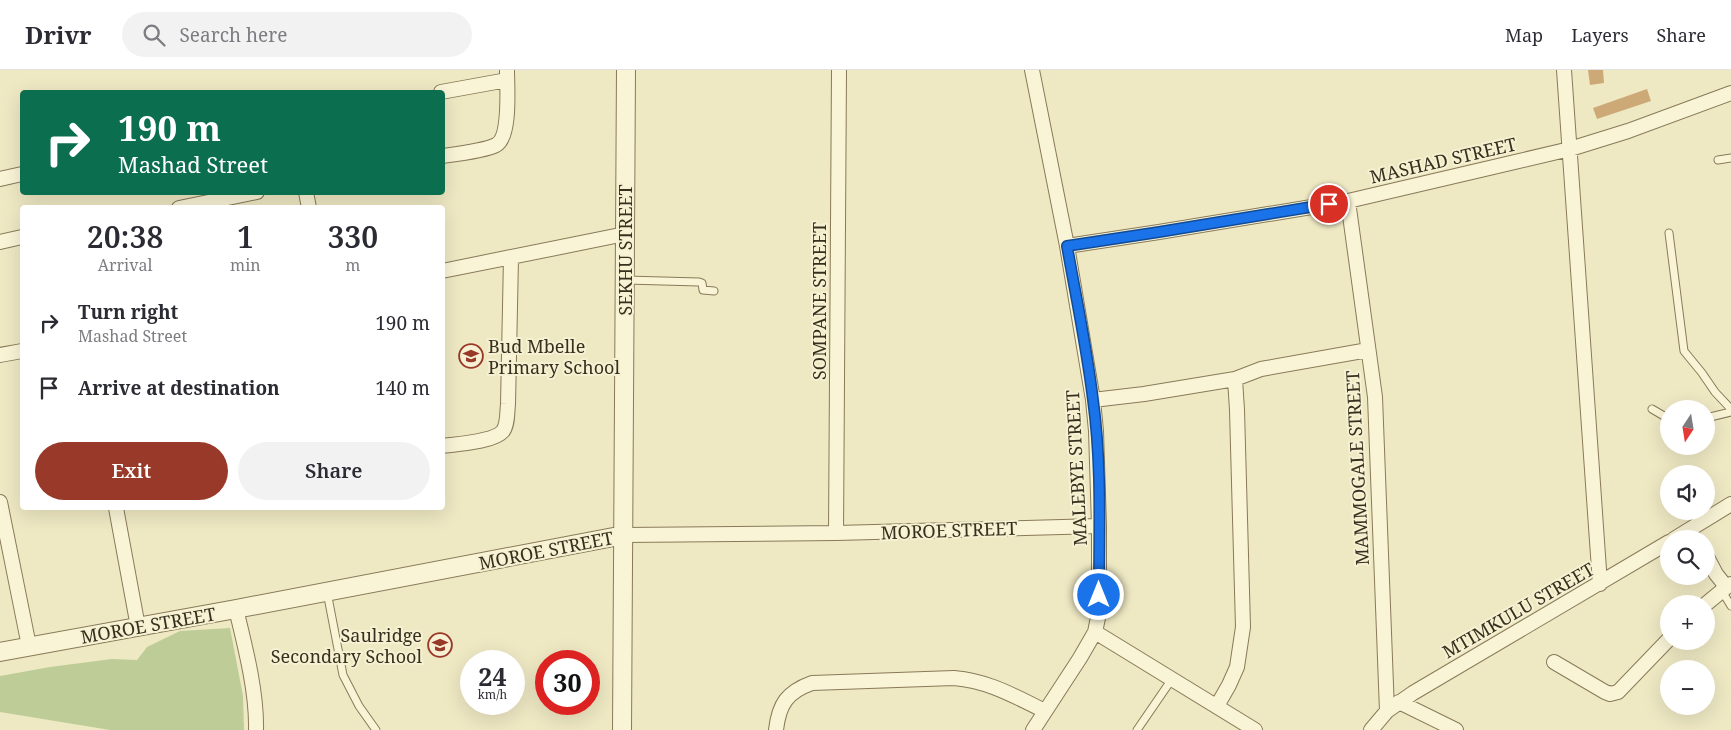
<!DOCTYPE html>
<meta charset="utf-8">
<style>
body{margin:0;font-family:"Noto Serif",serif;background:#f2f2f3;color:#2b2b33;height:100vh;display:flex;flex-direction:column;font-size:19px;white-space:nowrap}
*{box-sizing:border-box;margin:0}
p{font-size:16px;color:#7c7c81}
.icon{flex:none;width:28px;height:28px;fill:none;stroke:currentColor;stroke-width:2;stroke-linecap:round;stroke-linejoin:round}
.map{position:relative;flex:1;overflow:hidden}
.sheet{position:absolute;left:20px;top:135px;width:425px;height:305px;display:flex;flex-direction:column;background:#fff;border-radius:5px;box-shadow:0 5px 20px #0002}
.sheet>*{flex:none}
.guide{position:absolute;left:20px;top:20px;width:425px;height:105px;border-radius:5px;box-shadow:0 5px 20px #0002;background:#0b6e4f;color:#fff;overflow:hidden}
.needle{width:32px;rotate:192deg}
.fabs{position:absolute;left:1660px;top:330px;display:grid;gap:10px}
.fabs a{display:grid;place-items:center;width:55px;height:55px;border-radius:50%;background:#fff;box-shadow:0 5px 20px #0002;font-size:25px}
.speed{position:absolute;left:460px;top:580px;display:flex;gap:10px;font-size:25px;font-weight:700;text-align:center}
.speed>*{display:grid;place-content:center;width:65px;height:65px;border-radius:50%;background:#fff;box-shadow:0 5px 20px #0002;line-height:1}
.speed small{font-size:12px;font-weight:400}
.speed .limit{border:8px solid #d22;background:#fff;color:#111}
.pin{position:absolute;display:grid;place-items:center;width:42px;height:42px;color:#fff;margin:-21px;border:2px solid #fff;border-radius:50%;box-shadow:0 1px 5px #0007}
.me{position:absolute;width:55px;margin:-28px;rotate:0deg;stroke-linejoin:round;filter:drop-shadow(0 0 4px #0008)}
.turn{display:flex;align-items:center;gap:18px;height:105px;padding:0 15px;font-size:22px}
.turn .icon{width:65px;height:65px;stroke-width:2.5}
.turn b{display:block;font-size:35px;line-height:42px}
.eta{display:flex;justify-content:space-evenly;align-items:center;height:85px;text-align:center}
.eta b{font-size:30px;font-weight:600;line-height:35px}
.action{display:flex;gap:10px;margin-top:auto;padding:10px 15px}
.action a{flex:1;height:58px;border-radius:30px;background:#983929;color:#fff;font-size:20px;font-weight:600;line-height:58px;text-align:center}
.action a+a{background:#f2f2f3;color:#2b2b33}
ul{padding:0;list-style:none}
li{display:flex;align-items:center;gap:15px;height:65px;padding:0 15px}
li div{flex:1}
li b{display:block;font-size:19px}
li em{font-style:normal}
header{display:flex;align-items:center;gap:30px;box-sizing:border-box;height:70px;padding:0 25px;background:#fff;border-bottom:1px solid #e1e1e2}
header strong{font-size:24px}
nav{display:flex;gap:28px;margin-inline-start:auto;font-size:18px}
.search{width:350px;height:45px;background:#f2f2f3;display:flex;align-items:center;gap:12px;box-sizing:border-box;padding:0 18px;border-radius:28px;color:#7c7c81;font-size:19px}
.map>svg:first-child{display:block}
.green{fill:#becd97}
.building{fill:#cda978}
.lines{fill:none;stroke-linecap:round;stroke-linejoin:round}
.service-casing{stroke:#897a59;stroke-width:9}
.minor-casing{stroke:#897a59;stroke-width:16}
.tertiary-casing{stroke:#897a59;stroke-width:20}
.service{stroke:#f9f4d6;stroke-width:7}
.minor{stroke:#f9f4d6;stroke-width:14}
.tertiary{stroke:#f9f4d6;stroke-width:18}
.route-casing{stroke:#114b97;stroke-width:12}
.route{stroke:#1a73e8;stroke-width:9}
.labels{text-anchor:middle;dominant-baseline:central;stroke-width:4;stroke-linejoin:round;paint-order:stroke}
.street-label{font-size:18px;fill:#382f1e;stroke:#f6f1d2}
.poi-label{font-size:18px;fill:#382f1e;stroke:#f6f1d2;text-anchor:start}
</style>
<header>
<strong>Drivr</strong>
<div class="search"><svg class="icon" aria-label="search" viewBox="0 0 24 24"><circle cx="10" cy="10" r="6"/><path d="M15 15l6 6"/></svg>Search here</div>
<nav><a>Map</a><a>Layers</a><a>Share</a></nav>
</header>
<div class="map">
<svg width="1731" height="660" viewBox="0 0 1731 660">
<rect width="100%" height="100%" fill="#eee8c3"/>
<path class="green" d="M230,558L243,626L244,660H110L0,642V606L50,597L112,589L137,590L147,577L180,561Z"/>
<path class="building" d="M1588,0H1603L1604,13L1590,15Z
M1647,19L1651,31L1597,49L1593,38Z"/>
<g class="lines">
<g class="service-casing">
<path id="service" d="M1718,90L1731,88
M1669,163L1684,281L1702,303L1715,322L1731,339
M626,210L699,212L702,213L703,220L714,221
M1652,339L1669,349
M1706,348L1731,342
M1722,521L1731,536
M327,522L343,605L359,636L376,660
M1137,660L1172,609"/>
</g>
<g class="minor-casing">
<path id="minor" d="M1032,0L1067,176L1093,330L1096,361L1099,456V543L1095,562L1080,588L1033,660
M1564,0L1600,514
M441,22L507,10
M442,86C457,84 484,81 496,75C511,67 507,16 507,0
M0,109L22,104
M306,122L309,138
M1348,131L1375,327L1387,641
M179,138L257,122
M0,172L22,167
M1067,176L1159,162L1348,131L1485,99L1570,79L1628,61L1731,23
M442,201L625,164
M0,285L22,281
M1093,330L1144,324L1235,309L1261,299L1368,280
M442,376C457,374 494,372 503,361C508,354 507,342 508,334L511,188
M0,432L29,576
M116,438L138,557
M836,463L839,0
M624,465L836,463L1099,456
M1674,469L1731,434
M1706,485L1716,504L1724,514L1729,515L1731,514
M1706,534L1729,515
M236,539C245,576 257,622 256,660
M1095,562L1255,660
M1554,592L1605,622L1610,624L1618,622L1669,569
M1399,632L1456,660
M1217,636L1229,615L1237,597L1243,557L1237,340L1235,309
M776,660C779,634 787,622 812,613L954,608C989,611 1014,626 1045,641
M1371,660L1387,641L1413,623L1669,472"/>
</g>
<g class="tertiary-casing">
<path id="tertiary" d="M0,582L236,539L624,465
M622,660L626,0"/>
</g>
<use href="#service" class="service"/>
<use href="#minor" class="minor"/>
<use href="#tertiary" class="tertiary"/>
</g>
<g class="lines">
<g class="route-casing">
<path id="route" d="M1099,525C1099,461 1102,395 1093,330C1087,279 1076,227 1067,176L1159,162L1329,134"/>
</g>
<use href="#route" class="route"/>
</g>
<defs>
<g id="school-ring" transform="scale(1.25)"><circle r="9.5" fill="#f6f1d2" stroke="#983929" stroke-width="1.5"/><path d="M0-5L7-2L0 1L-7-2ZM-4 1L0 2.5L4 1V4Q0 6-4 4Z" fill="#983929"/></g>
</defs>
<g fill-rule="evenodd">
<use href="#school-ring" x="471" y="286"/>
<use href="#school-ring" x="440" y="575"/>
</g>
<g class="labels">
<g class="street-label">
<text transform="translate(1443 90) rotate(-13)">MASHAD STREET</text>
<text transform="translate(625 180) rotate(-90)">SEKHU STREET</text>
<text transform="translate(819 231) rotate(-90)">SOMPANE STREET</text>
<text transform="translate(1076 398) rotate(-93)">MALEBYE STREET</text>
<text transform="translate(1357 398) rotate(-93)">MAMMOGALE STREET</text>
<text transform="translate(949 460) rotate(-2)">MOROE STREET</text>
<text transform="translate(546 480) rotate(-11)">MOROE STREET</text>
<text transform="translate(1518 540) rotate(-30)">MTIMKULU STREET</text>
<text transform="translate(148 555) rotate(-10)">MOROE STREET</text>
</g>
<g class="poi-label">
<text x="488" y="276">Bud Mbelle<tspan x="488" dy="21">Primary School</tspan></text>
<text x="422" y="565" text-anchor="end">Saulridge<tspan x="422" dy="21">Secondary School</tspan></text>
</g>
</g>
</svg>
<div class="fabs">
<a><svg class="needle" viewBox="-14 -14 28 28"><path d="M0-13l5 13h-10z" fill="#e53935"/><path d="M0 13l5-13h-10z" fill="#7c7c81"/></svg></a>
<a><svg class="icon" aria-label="sound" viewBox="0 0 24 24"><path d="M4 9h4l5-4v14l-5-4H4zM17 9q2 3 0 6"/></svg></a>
<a><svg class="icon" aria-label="search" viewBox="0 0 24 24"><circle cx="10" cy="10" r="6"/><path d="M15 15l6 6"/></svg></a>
<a>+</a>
<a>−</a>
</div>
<div class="speed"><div>24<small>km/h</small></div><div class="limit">30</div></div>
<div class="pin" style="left:1329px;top:134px;background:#d93025"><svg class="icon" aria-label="arrive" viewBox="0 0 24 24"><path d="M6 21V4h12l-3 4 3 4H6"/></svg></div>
<svg class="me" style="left:1099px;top:525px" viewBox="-20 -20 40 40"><circle r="17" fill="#1a73e8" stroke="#fff" stroke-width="3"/><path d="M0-11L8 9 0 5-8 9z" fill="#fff"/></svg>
<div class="guide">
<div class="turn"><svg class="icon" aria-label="right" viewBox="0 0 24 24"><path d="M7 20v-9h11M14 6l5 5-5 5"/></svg><div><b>190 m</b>Mashad Street</div></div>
</div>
<section class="sheet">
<div class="eta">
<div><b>20:38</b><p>Arrival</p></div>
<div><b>1</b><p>min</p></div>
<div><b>330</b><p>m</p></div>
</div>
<ul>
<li><svg class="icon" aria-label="right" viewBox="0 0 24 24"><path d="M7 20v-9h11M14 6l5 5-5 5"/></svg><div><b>Turn right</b><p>Mashad Street</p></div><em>190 m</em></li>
<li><svg class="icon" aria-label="arrive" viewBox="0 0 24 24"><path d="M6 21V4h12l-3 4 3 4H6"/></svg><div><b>Arrive at destination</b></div><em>140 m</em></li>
</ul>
<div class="action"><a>Exit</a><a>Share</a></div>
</section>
</div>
